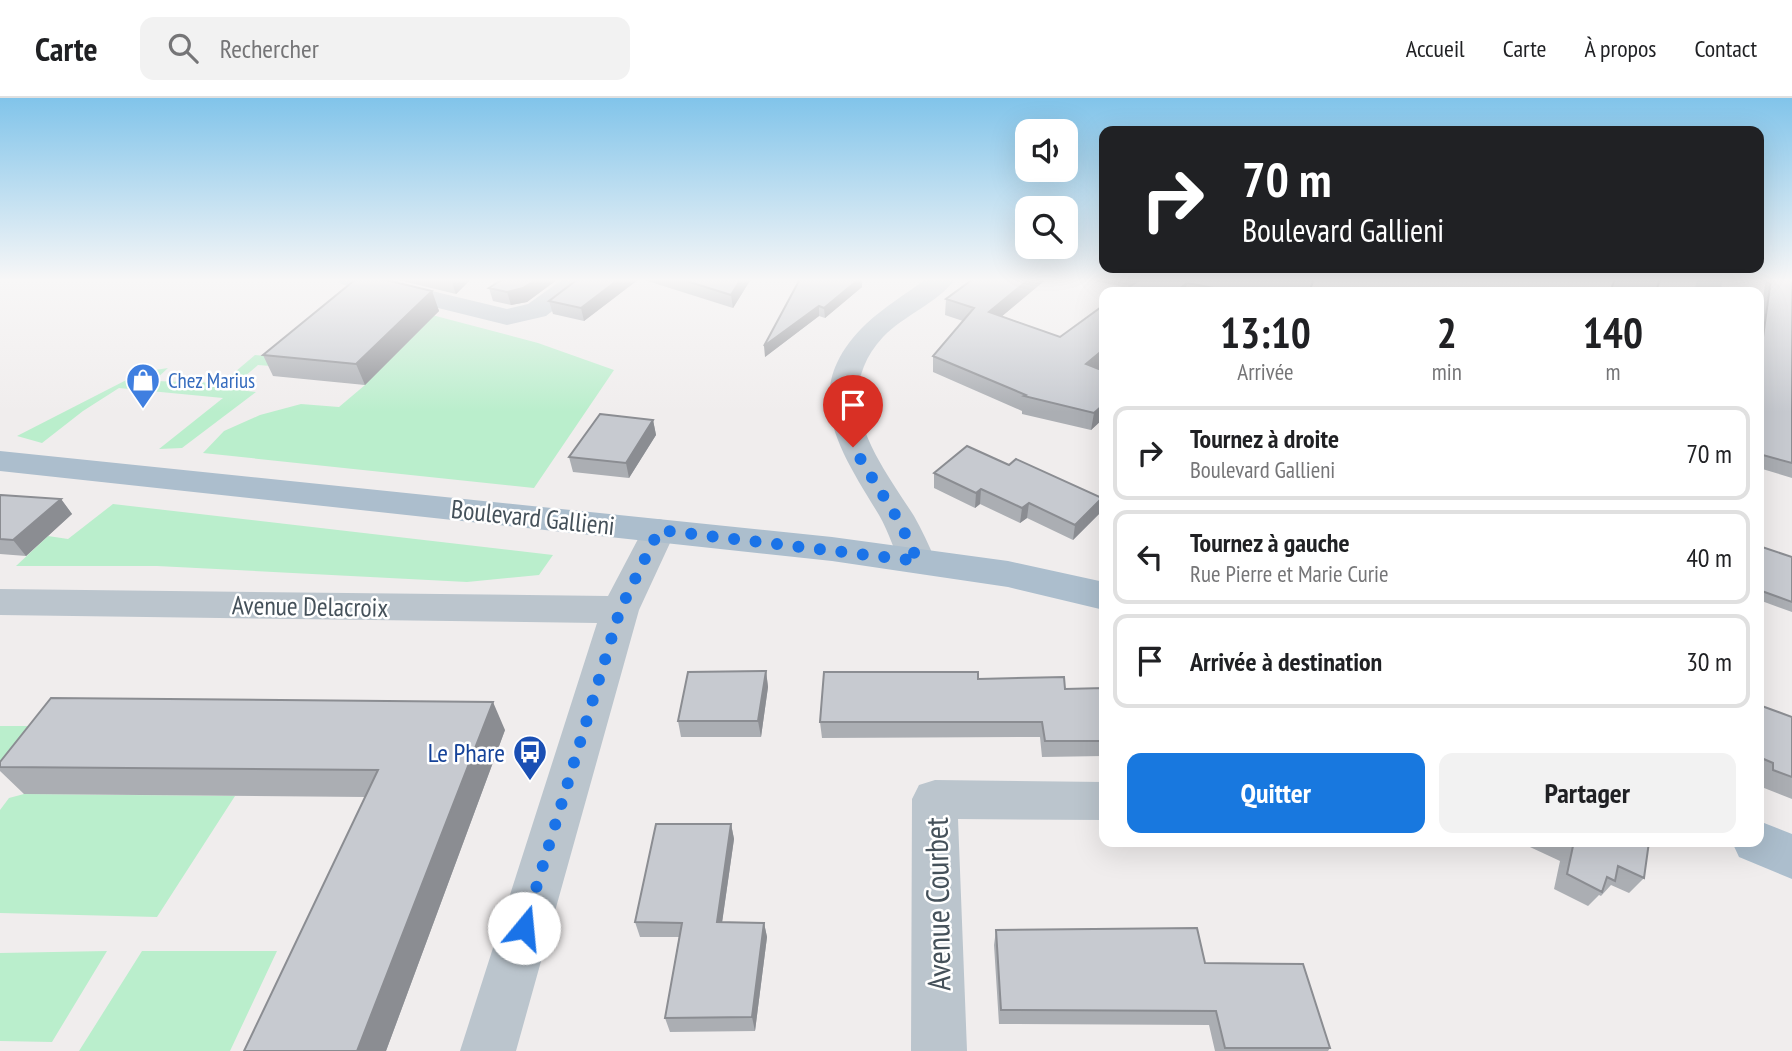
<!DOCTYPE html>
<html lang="fr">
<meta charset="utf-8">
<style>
body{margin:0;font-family:"PT Sans Narrow",sans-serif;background:#f2f2f2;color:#202124;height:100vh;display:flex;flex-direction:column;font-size:26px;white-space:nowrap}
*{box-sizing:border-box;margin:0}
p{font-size:23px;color:#757577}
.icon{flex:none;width:38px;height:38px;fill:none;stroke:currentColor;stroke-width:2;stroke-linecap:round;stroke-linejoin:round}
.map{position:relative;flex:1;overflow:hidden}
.side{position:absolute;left:1099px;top:189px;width:665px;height:560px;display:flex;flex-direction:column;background:#fff;border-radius:14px;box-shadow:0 7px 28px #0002}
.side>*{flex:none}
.banner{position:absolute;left:1099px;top:28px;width:665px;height:147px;border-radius:14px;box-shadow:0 7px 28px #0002;background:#202124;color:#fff;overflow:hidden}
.controls{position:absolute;left:1015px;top:21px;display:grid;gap:14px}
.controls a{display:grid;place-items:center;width:63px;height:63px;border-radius:14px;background:#fff;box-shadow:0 7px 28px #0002;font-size:35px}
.pin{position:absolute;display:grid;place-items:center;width:60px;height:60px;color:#fff;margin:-72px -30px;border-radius:50% 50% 50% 0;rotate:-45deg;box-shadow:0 0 7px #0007}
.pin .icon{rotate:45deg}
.me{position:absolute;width:77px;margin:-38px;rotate:17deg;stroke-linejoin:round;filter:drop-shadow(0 0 5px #0008)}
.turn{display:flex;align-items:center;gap:24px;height:147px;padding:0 28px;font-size:32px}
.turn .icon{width:91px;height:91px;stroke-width:2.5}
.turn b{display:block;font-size:49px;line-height:60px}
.eta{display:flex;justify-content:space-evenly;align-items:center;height:119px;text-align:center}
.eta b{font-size:42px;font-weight:600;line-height:49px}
.button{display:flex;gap:14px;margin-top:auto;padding:14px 28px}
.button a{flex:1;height:80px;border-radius:14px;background:#1878df;color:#fff;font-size:28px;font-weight:600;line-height:80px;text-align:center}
.button a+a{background:#f2f2f2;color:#202124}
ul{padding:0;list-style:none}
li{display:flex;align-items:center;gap:21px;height:94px;margin:0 14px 10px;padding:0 14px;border:4px solid #e0e0e0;border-radius:14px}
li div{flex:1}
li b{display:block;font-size:26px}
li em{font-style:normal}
header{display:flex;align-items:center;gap:42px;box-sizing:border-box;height:98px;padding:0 35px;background:#fff;border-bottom:2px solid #e0e0e0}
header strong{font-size:33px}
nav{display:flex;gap:38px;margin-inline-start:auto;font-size:24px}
.search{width:490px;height:63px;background:#f2f2f2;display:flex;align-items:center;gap:18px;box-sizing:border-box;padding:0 24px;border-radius:14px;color:#757577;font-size:26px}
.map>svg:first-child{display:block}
.green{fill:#baeecc}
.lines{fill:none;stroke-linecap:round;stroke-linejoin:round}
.street{fill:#bbc5cd;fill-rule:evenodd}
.primary{fill:#acbecd;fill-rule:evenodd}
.wall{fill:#abaeb3}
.shaded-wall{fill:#8b8d92}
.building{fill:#c7cad0;stroke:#8b8d92;stroke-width:2}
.route{stroke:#1a73e8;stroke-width:12;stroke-dasharray:0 21.6}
.labels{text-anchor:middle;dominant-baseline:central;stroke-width:5;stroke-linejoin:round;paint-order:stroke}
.far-shop-label{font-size:21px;fill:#366cbe;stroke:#fff;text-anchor:start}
.street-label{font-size:26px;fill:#45515a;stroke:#fff}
.transit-label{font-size:26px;fill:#164399;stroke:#fff;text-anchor:end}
.near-street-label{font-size:32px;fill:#45515a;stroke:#fff}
</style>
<header>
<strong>Carte</strong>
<div class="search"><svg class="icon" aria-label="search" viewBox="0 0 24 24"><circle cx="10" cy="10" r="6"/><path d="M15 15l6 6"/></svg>Rechercher</div>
<nav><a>Accueil</a><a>Carte</a><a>À propos</a><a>Contact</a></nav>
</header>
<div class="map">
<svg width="1792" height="953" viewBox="0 0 1792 953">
<rect width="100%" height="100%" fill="#f0eded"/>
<path class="green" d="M352,196L538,245L614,272L534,390L203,355L224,333L260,317L301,306L339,309L365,287L284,269L258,267L230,291L256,294L182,350L159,351L223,300L119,290L83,313L42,345L17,338L142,274L168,270L154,283L222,285L255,257L276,259Z
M113,406L553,457L539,477L467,484L157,468H16L48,438L68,441Z
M0,628H30L0,667Z
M24,696L235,698L157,819L0,815V712L9,700Z
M107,853L52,944L0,943V855Z
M142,853H277L230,953H79Z"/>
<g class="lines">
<path class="street" d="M337,181H382L507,211L528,206L563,181H593L546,218L507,227L341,186Z
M926,181H955C938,205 904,217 883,239C827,300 879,363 914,418C922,432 929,447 935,462L930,471L917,474L904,471C894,454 889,434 879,417C839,351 797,292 866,226C884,209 906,196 926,181Z
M1697,181H1723L1720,194H1694Z
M659,421L671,424L676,432L639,512L516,953H460L597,525L0,517V491L608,498L647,424Z
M935,682L1104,684V722L958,721L967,953H911L912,701L919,687Z"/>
<path class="primary" d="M0,353L832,439L1008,463L1104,484V512L1008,489L832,463L0,373Z
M1759,723L1792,736V781L1739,759L1732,744H1759Z"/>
</g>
<path class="wall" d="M394,181H471L456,196Z
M503,181H558L527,204L511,207L493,203L489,190Z
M578,181H639L584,223L553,216L549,203Z
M641,181H751L733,210Z
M800,181H862V189L825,220L819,218L765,259Z
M1084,181H1314L1310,194H1122L1129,190Z
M1766,181H1792V380L1759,370V227Z
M1044,183L1002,218L1060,239L1104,207V266L1098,271L1104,273V320L1091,332L1022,316V313L933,274V258L963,223L945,217L946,201Z
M432,193L439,213L365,287L273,278L263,257Z
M653,322L656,337L629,380L573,374L569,359Z
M1009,367L1102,400L1100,415L1073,442L1027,420L1020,425L980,406L975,410L934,390V375Z
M0,397L61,401L72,416L26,458L0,456Z
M1759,448L1792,459V514L1759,502Z
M766,573L768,589L761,639H681L678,623Z
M978,581L1065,591L1104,590V658L1042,659L1040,639L822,640L820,624Z
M1759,607L1792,619V701L1759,688Z
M505,632L386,953H244L365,699L24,696L0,673V664Z
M731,726L734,741L722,824L764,825L767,839L755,933L670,934L665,920L679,839H640L635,824Z
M1519,744H1649L1644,780L1629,795L1611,787L1601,798L1599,797L1588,808L1554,791L1560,763Z
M996,832L1205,865L1330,950L1328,953H1215L1209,927L999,926L994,847Z"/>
<path class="shaded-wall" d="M452,181H471L456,196L451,182Z
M537,181H558L527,204L511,207L507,194Z
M619,181H639L584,223L581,210Z
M741,181H751L733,210L731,197Z
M859,181H862V189L825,220L824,210Z
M1029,181H1045L1044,183L988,230L989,214Z
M1187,185L1185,194H1175Z
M432,193L439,213L365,287L356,266Z
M819,208V218L765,259L764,248Z
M1104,251V266L1083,283L1086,266Z
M1104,306V320L1091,332L1094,315Z
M653,322L656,337L629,380L626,365Z
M981,391L980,406L975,410L976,395Z
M1102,400L1100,415L1073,442L1075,427Z
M61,401L72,416L26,458L13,442Z
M1029,405L1027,420L1020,425L1022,410Z
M766,573L768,589L761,639L758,623Z
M493,604L505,632L386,953H357Z
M731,726L734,741L720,839L717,824Z
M764,825L767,839L755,933L752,919Z"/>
<path class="building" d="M356,181H382L432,193L356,266L263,257Z
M503,181H537L523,190L507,194L489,190Z
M578,181H619L581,210L549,203Z
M680,181H741L731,197Z
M800,181H859L824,210L819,208L764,248Z
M973,181H1029L989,214L1060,239L1104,207V251L1086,266L1104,273V306L1094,315L1024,298L1026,297L933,258L974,210L946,201Z
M1141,181H1314L1309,194H1236L1187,185L1175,194H1122Z
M1615,181H1660L1656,194H1610Z
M1771,181H1792V365L1759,356V268Z
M600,316L653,322L626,365L569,359Z
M967,348L1009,367L1016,361L1102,400L1075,427L1029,405L1022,410L981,391L976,395L934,375Z
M0,397H1L61,401L13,442L0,441Z
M1759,448L1792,459V504L1759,492Z
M766,573L758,623H678L688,574Z
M824,574H978V581L1064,579L1065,591L1104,590V643H1045L1042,624H820Z
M51,600L493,604L357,953H244L378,672L0,669V664Z
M1759,607L1792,619V679L1773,672V665L1759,659Z
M656,726H731L717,824L764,825L752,919L665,920L682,825L635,824Z
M1564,744H1649L1644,780L1618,768L1615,783L1607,779L1602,794L1567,776L1573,748Z
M1197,830L1205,865L1303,866L1330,950H1225L1216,913L1001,912L996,832Z"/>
<linearGradient id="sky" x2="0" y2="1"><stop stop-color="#81c4ea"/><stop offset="0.58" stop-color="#f8f7f7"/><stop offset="1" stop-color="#f8f7f7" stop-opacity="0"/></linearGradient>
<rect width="1792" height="314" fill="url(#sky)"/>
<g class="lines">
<path class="route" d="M524,830L620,512L659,432L918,463L899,423L853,349"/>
</g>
<defs>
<g id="shop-pin" transform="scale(1.75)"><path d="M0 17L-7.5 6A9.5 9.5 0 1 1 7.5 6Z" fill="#3f7fe0" stroke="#fff"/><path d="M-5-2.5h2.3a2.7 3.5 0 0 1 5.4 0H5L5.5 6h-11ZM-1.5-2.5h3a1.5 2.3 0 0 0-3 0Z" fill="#fff"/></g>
<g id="bus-pin" transform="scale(1.75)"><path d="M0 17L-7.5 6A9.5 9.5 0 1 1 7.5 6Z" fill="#1a4fb4" stroke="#fff"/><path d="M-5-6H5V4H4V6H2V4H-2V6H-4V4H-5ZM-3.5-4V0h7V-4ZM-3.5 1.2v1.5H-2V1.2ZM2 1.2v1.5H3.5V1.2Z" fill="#fff"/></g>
</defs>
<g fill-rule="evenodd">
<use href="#shop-pin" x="143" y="282"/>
<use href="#bus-pin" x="530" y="654"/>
</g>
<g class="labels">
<g class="far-shop-label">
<text x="168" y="282">Chez Marius</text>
</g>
<g class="street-label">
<text transform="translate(533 419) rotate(6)">Boulevard Gallieni</text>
<text transform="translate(310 508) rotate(1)">Avenue Delacroix</text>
</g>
<g class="transit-label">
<text x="505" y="654">Le Phare</text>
</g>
<g class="near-street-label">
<text transform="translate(937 806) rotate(-91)">Avenue Courbet</text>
</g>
</g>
</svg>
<div class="controls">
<a><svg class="icon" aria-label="sound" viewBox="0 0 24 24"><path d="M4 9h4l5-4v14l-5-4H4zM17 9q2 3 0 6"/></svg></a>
<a><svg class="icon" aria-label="search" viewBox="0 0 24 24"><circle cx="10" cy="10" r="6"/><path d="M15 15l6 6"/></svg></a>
</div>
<div class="pin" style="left:853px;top:349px;background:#d93025"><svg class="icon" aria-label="arrive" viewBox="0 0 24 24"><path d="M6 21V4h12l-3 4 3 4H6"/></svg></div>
<svg class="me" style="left:524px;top:830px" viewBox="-20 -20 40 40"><circle r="19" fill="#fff"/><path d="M0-13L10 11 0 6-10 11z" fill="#1a73e8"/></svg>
<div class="banner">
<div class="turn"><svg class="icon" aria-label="right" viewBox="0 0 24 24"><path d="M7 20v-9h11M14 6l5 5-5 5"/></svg><div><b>70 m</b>Boulevard Gallieni</div></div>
</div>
<section class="side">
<div class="eta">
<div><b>13:10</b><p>Arrivée</p></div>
<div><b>2</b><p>min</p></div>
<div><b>140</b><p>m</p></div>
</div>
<ul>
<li><svg class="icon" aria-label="right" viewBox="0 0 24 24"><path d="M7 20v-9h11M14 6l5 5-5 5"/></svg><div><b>Tournez à droite</b><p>Boulevard Gallieni</p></div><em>70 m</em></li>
<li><svg class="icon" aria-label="left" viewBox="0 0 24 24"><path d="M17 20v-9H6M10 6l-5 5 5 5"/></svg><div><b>Tournez à gauche</b><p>Rue Pierre et Marie Curie</p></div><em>40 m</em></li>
<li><svg class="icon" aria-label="arrive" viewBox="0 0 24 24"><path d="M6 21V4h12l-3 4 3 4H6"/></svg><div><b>Arrivée à destination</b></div><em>30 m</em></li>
</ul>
<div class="button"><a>Quitter</a><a>Partager</a></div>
</section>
</div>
